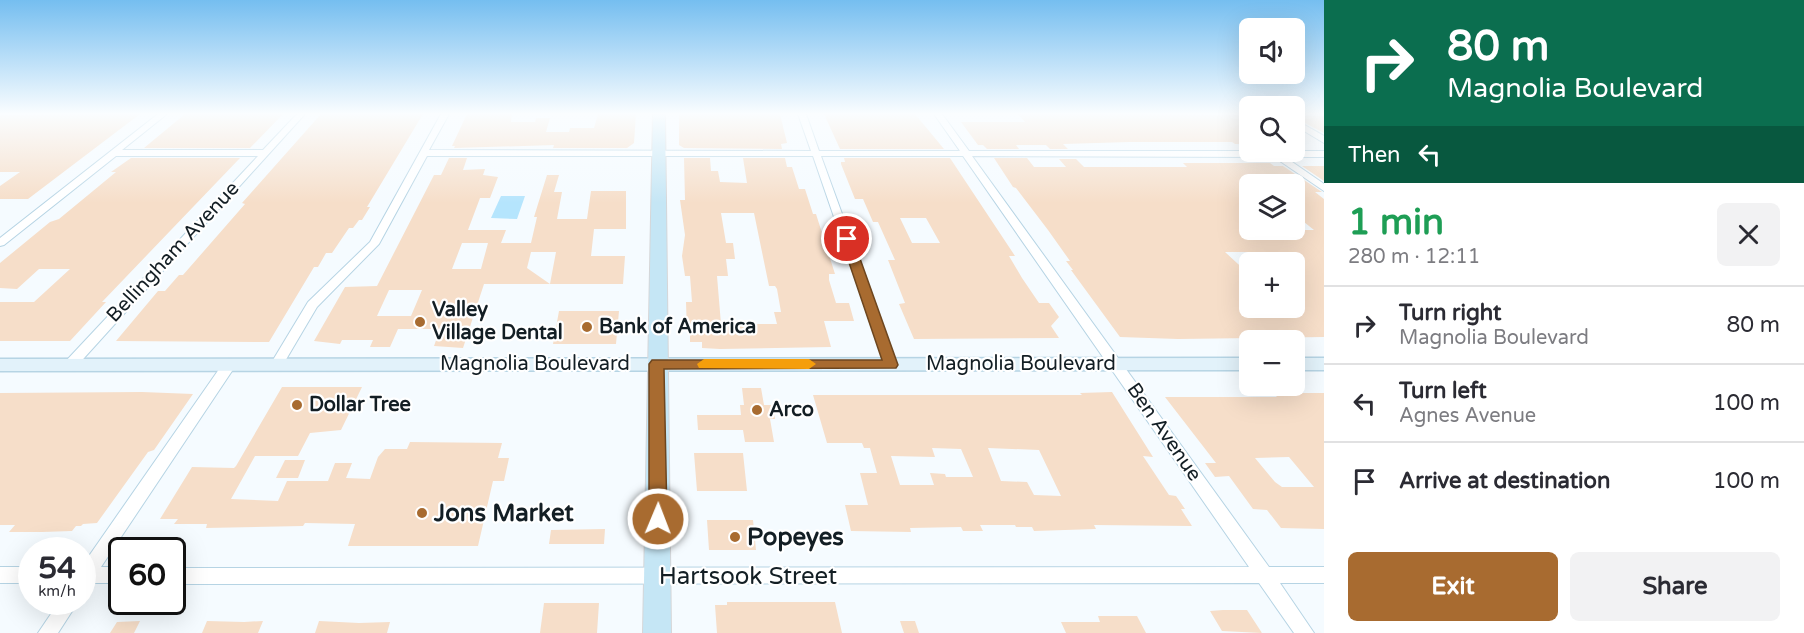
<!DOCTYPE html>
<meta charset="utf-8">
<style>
body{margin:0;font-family:"Varela Round",sans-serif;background:#f2f2f3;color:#2b2b33;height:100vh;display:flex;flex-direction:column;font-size:22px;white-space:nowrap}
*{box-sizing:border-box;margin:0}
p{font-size:20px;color:#7c7c81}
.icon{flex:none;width:33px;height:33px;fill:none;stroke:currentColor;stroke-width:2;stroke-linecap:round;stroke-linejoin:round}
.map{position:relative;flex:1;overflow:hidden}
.drawer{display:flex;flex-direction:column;background:#fff;width:480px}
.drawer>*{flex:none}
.guide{background:#0b6e4f;color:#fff;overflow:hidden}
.buttons{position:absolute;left:1239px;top:18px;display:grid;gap:12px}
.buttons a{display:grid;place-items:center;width:66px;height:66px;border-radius:9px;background:#fff;box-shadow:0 6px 24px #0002;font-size:30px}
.speed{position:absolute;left:18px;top:537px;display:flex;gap:12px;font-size:30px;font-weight:700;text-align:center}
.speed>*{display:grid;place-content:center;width:78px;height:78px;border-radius:50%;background:#fff;box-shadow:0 6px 24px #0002;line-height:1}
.speed small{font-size:15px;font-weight:400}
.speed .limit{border:3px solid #111;border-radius:9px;background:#fff;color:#111}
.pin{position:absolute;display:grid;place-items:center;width:51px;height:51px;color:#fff;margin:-26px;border:3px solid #fff;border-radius:50%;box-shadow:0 2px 6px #0007}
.me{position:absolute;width:66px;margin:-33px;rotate:1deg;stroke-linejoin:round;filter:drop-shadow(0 0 4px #0008)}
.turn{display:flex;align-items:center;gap:21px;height:126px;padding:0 24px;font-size:27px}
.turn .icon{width:78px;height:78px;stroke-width:2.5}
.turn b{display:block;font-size:42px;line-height:51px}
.then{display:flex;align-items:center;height:57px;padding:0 24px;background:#0003;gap:12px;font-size:22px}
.round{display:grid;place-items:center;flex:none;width:63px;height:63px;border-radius:9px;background:#f2f2f3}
.head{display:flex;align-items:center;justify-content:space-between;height:102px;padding:0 24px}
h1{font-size:36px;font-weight:800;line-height:45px;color:#1e9e55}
.button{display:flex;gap:12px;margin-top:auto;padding:12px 24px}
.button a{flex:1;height:69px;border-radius:9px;background:#a86b30;color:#fff;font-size:24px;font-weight:800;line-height:69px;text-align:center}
.button a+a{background:#f2f2f3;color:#2b2b33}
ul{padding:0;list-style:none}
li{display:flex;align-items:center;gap:18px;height:78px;padding:0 24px;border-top:2px solid #e1e1e2}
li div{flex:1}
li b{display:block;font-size:22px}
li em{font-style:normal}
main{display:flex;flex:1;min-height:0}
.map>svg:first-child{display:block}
.green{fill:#b5e5fd}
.building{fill:#f6dec9;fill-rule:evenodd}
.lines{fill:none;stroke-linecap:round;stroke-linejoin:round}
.street-casing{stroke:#b6d4e4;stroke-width:2}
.secondary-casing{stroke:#b6d4e4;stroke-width:3}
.primary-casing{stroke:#d5d6d8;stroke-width:2}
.street{fill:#fff;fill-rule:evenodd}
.secondary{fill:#e2f2fa;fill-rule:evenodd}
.primary{fill:#c5e6f5;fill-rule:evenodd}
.route{fill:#a86b30;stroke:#6d461f;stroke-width:1.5}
.slow{fill:#f59e0b}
.poi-dot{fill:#a86b30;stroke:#fff;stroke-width:2}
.labels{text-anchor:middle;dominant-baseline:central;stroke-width:4.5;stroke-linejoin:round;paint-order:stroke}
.street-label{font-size:20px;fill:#131e24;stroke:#fff}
.poi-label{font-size:20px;font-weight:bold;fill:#131e24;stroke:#fff;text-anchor:start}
.near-poi-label{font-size:24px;font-weight:bold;fill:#131e24;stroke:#fff;text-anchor:start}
.near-street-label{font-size:24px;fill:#131e24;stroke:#fff}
</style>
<main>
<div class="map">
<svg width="1324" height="633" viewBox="0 0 1324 633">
<rect width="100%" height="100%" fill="#f5fbff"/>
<path class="green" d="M501,196H525L517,219L491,218Z"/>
<path class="building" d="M140,114L28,199H0V186L20,172H0V115Z
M185,114H283L250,148H144Z
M321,114H423L367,207H370L362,220H359L353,228H349L332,253H326L318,267H314L269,342L116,341L158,291H165L179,275H183L245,204L242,203Z
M467,114H512L511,122H535L536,118H550L546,132H569L570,128H594L598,114H636L634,143L627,148H553L554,145L454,148L455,146H452Z
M679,114H780L787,143L781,144L782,149L684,148L679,145Z
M824,114H915L944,149H840Z
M1018,114L1250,115V144H1235L1232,142H1129L1063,144L1068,149H1050L1046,145H1016L1019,149H987L983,145H978L961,122H1025Z
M1294,116H1324V133L1294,117Z
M131,158H240L102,302H106L70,341H0V302H34L70,269H39L17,289L0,288V263L50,222L59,219L116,172H111Z
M449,158H467L463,170L485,169L483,175L498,177L490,198H480L468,230H506L501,243H531L537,217H534L547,175H559L554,192H562L557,219H587L591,191H626V229H594L591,256H625L623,284H550L556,252H531L527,268L550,284H484L463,348L434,346L440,329H398L390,347H370L373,340H342L340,344L314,341L345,287L377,286L434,175H441ZM462,243H488L481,269H452ZM389,290H422L411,316H377Z
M684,158H710L711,171H718L720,182L747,183L743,158H785L787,167H792L799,189H805L813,214H816L835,274H829V280L836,303H849L854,321H824L831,347L720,349L702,348V342H690V333H687L686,302H692L690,276H685L682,256L685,235L680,200H685ZM721,213H754L769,286H775L777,289L781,312H774L777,324H721L717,276H728L726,259H735L733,243H726Z
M844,158H950L1015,256H1009L1022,278L1039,303H1049L1059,317L1051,326L1059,338L914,339L899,304L905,303L888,260H895L878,222H873L863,199H855L841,164V162H845ZM900,218H926L940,243H912Z
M994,158H1027L1034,167H1066L1059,159H1076L1084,167H1187L1183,163H1270L1274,166H1283L1322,192H1315L1324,199V337L1178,339L1120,337L1071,270H1073L1066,261H1070L1048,230L1016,188L1013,187ZM1250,184H1294V214L1314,230H1250ZM1225,252H1294V308H1250V275Z
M1302,166H1324V181Z
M559,311H619L616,344H553Z
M282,387H362L341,430L310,433L298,456H255L231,499L278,501L287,481H328L335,463H352L346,478L370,479L378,457L385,449H407L410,442L502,443L498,458H509L504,481H493L478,546H348L355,524L305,523L303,526L206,528L207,524H174L178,519H160L192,467L234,468L236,466Z
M742,388H761L764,405H773L775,419H770L774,442H745L743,430H698L697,415H741L740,405H744Z
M142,392L193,394L154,450L148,452L97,523L83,524L81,526H76L72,531L42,532H9L15,525H0V393Z
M1112,392L1153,457L1143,456L1169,495L1176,496L1185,509H1181L1192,526L1094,525L1096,529L1034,531L1032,527H1016L1015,525H980L983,531H963L961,527L910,528L911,532L851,531L845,505H868L860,473H877L870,448H864L862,443H827L813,395H1082L1080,393ZM932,448L961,449L973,477H946L945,474L930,473L934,485H900L891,456L935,457ZM988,448L1039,450L1061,496L1034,495L1027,482L1001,481Z
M1273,393H1324V529L1281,528L1267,510L1253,509L1229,476L1215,477L1205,463H1216L1165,397H1277ZM1289,457L1314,487H1282L1275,482L1255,458Z
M694,453H743L747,491H697Z
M285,460H305L298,478H276Z
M707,520H753L756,550H709Z
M605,529L604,544H549L551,530Z
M727,602H835L842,633H717L715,605H727Z
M544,603H599L597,633H540Z
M1223,610H1247L1262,633L1222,631L1210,611Z
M1098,616H1137L1146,633H1066L1061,622H1100Z
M140,621L134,633H110L117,622Z
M207,621L244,622L263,621L258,633H202Z
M319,621L359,623L390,622L387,633H315Z
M900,621H915L919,633H904Z"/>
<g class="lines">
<g class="street-casing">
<path id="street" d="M158,114H167L122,150H263L297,114H305L75,368H65L64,365L65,362L258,156H116L4,245L0,246V238Z
M441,114H449L429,150L811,151L798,114H806L819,151H960L934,114H942L969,151H1324V157H1285L1324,184V191L1274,157L972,156L1269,567H1324V583H1280L1314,633H1294L1259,583L172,584V568L1249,567L963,156H821L897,365L896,368H886L885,365L813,156H427L379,244L317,307L281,368H271L270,365L308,302L370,242Z
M1294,119L1324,136V143L1294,125Z
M229,361L234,362L235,365L234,368L101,567H122V583H91L88,587L82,589V566L224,362Z
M0,567H32V583H0Z
M59,602H78L58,633H38Z"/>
</g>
<g class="secondary-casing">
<path id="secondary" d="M1250,358V370L0,371V359Z
M1294,358H1324V370H1294Z"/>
</g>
<g class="primary-casing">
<path id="primary" d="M653,114H665L671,633H643Z"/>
</g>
<use href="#street" class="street"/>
<use href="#secondary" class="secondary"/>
<use href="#primary" class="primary"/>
</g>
<linearGradient id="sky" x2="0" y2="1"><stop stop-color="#75bef0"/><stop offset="0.56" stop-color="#fafdff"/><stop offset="1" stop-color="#fafdff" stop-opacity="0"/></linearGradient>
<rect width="1324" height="203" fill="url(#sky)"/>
<path class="route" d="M847,235L853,239L898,365L896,368L664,369L667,519L664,524L658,527L651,524L649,519V364L652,360H882L841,239Z"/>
<path class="slow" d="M704,359H809L816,364L809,369L699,368L697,364Z"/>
<g class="poi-dot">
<circle cx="420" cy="322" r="6"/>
<circle cx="587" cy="327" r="6"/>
<circle cx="297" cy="405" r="6"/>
<circle cx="757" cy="410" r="6"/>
<circle cx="422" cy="513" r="6"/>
<circle cx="735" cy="537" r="6"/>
</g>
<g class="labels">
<g class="street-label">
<text transform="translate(173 252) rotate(-47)">Bellingham Avenue</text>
<text x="535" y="364">Magnolia Boulevard</text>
<text x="1021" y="364">Magnolia Boulevard</text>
<text transform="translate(1164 432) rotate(55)">Ben Avenue</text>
</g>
<g class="poi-label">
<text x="432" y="310">Valley<tspan x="432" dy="23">Village Dental</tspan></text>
<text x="599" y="327">Bank of America</text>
<text x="309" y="405">Dollar Tree</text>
<text x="769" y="410">Arco</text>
</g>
<g class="near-poi-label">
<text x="434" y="513">Jons Market</text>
<text x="747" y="537">Popeyes</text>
</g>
<g class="near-street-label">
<text x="748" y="576">Hartsook Street</text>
</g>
</g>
</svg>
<div class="buttons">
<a><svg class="icon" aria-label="sound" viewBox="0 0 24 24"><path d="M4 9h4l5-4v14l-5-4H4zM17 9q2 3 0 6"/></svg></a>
<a><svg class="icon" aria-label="search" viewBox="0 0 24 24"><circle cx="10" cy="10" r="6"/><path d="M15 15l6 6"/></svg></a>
<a><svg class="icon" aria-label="layers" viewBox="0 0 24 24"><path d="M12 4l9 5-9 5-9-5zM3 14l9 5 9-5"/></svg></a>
<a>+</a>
<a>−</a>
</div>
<div class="speed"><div>54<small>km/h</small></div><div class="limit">60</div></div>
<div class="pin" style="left:847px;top:239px;background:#d93025"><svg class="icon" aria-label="arrive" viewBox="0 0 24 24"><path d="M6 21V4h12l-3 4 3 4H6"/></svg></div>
<svg class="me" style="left:658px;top:519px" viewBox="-20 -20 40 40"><circle r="17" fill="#a86b30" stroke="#fff" stroke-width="3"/><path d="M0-11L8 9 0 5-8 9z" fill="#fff"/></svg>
</div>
<section class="drawer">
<div class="guide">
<div class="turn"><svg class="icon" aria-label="right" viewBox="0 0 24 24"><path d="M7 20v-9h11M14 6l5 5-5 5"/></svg><div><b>80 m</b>Magnolia Boulevard</div></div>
<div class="then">Then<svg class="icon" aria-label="left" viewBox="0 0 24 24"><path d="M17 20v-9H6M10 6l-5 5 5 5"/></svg></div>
</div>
<div class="head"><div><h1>1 min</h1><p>280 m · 12:11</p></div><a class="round"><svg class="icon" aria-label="close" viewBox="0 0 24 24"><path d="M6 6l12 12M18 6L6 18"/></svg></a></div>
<ul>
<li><svg class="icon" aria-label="right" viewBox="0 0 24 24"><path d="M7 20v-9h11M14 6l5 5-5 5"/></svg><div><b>Turn right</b><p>Magnolia Boulevard</p></div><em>80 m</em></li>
<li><svg class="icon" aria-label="left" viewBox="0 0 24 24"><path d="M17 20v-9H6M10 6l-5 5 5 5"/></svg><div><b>Turn left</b><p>Agnes Avenue</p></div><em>100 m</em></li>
<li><svg class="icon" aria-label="arrive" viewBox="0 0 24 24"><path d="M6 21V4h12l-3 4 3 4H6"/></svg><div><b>Arrive at destination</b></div><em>100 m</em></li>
</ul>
<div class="button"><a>Exit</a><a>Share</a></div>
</section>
</main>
